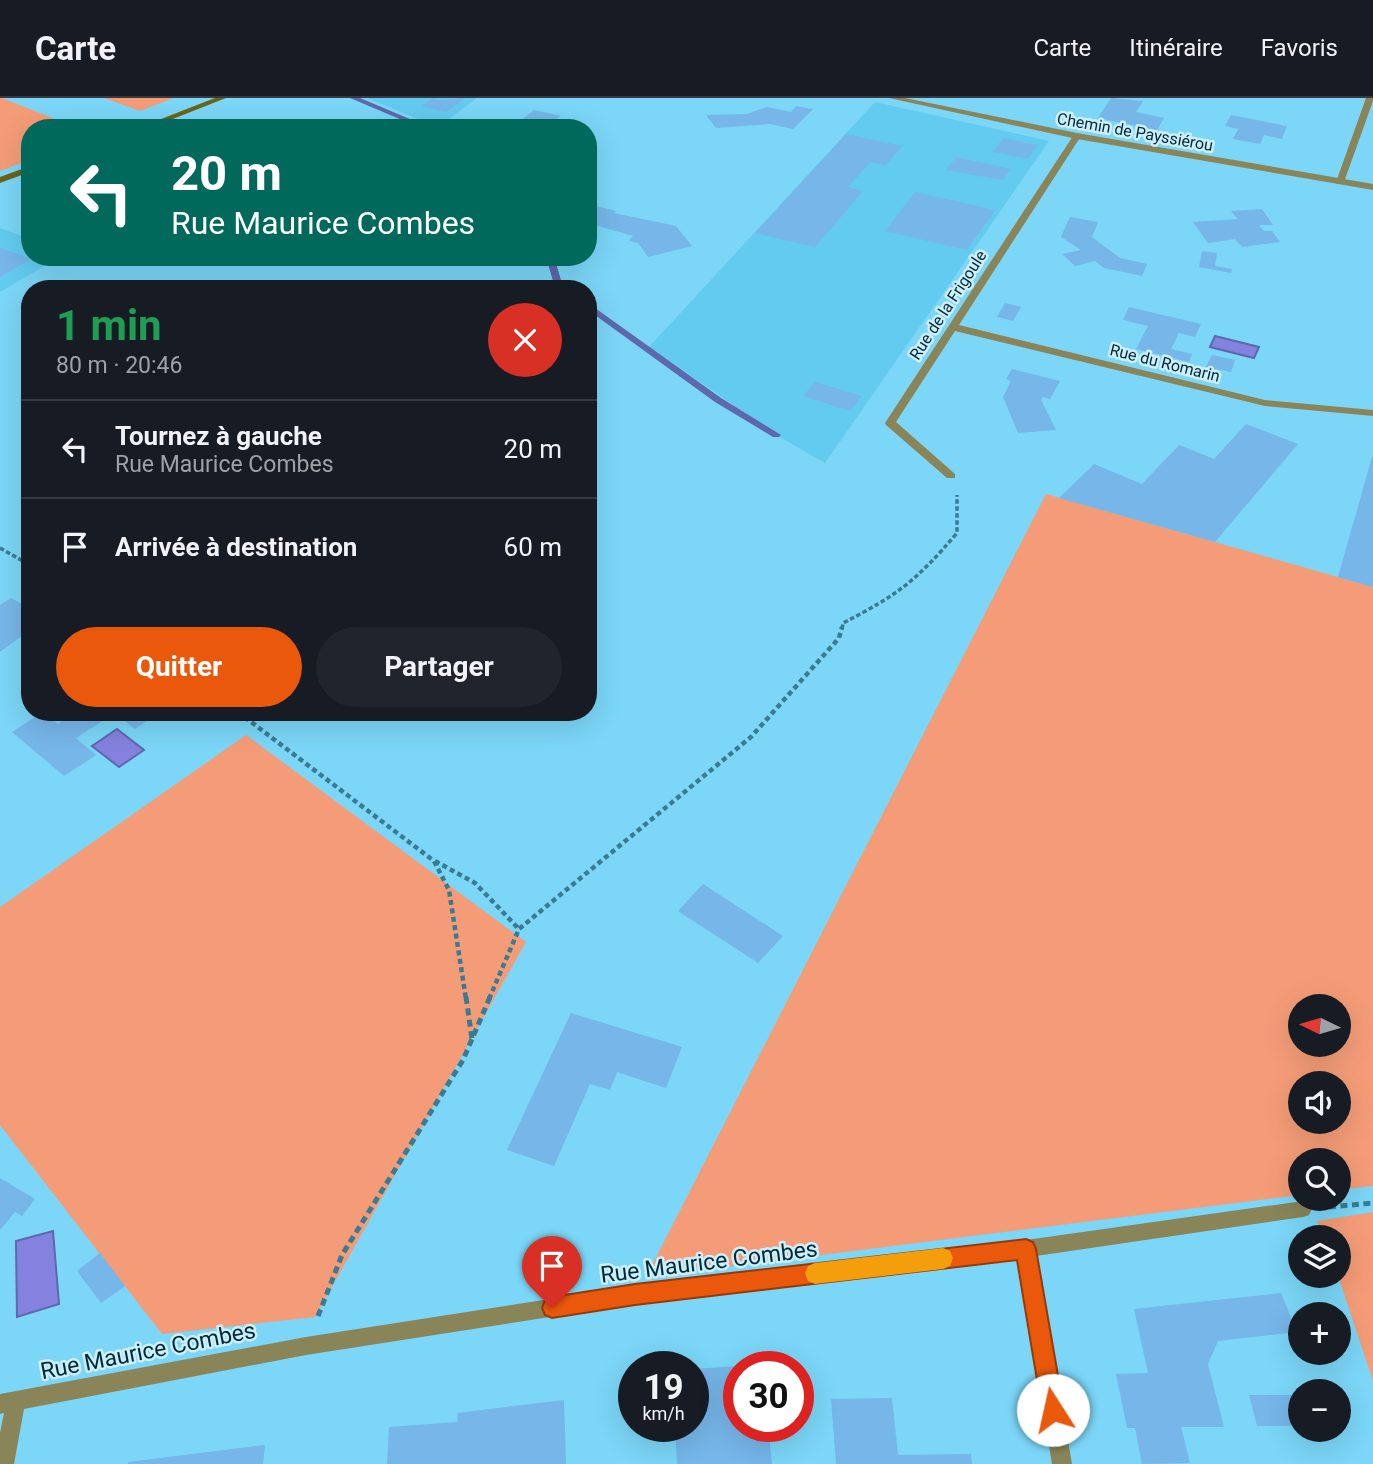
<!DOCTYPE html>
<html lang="fr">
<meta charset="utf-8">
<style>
body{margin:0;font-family:Roboto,sans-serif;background:#20242c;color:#f1f3f6;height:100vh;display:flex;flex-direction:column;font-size:26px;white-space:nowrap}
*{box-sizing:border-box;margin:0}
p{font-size:23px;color:#9ea1a6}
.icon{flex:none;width:38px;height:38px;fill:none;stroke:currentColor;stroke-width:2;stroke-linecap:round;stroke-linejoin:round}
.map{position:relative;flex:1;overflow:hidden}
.details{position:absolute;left:21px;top:182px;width:576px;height:441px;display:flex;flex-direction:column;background:#171b24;border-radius:28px;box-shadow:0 7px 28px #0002}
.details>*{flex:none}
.banner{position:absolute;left:21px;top:21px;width:576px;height:147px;border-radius:28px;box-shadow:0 7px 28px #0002;background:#00695c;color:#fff;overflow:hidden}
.needle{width:46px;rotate:275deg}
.controls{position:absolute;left:1288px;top:896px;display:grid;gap:14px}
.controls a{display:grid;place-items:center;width:63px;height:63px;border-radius:50%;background:#171b24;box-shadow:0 7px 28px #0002;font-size:35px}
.speed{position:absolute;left:618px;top:1253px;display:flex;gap:14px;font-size:35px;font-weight:700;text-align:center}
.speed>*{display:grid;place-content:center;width:91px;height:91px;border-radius:50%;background:#171b24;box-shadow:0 7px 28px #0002;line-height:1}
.speed small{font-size:18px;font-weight:400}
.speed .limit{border:10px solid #d22;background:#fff;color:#111}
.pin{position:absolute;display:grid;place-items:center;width:60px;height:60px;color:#fff;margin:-72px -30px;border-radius:50% 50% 50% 0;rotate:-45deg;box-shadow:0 0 7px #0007}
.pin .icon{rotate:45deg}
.me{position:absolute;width:77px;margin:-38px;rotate:350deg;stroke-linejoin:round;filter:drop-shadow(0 0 5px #0008)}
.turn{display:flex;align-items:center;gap:24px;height:147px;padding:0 35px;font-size:32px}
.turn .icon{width:91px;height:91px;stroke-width:2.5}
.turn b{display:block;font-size:49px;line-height:60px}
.round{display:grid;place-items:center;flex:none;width:74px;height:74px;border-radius:37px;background:#20242c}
.summary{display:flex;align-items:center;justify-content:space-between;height:119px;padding:0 35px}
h1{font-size:42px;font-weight:700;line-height:52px;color:#1e9e55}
.action{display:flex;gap:14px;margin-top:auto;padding:14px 35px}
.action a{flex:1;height:80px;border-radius:42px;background:#ea580c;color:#fff;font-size:28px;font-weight:700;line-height:80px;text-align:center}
.action a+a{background:#20242c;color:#f1f3f6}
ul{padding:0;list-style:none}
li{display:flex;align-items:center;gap:21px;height:98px;padding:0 35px;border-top:2px solid #363941}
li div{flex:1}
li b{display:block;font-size:26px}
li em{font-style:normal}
header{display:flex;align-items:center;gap:42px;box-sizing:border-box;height:98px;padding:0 35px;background:#171b24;border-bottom:2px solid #363941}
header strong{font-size:33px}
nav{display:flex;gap:38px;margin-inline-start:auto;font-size:24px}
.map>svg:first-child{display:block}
.built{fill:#63cbef}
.green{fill:#f49c77;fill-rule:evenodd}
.water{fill:#8582df;stroke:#5d68ad;stroke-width:2}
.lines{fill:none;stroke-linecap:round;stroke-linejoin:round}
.stream{fill:#5d68ad;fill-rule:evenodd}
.building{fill:#76b6e9}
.path-far2{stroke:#3a7b91;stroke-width:3.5;stroke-dasharray:4.5 2.5;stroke-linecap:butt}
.path-far1{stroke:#3a7b91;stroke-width:4.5;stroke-dasharray:5 3.5;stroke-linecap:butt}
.path{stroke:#3a7b91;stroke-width:5;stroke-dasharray:7 4.5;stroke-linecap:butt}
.minor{fill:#898559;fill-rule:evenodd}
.tertiary{fill:#898559;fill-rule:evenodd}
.secondary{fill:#6b6419;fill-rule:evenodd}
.route{fill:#ea580c;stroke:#983908;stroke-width:2}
.slow{fill:#f59e0b}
.labels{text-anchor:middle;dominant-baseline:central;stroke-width:5;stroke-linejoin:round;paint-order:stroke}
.far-street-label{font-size:16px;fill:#012a37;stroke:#cdeffc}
.near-street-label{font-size:23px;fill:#012a37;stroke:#cdeffc}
</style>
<header>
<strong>Carte</strong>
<nav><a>Carte</a><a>Itinéraire</a><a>Favoris</a></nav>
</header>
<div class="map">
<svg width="1373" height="1366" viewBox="0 0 1373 1366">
<rect width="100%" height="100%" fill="#7bd6f7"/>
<path class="built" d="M367,0H477L438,29Z
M875,4L1049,43L825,365L780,339L649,249Z
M0,130L30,141V159H60L0,194Z"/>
<path class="green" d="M0,0H2L78,30H30V62L0,73Z
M104,0H174L140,13Z
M1046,396L1373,489V1088L1339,1092V1062H1300V1097L646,1179ZM1300,908H1339V947H1300ZM1300,985H1339V1024H1300Z
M246,637L526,844L315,1219L162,1236L0,1027V809Z
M1373,1114V1283L1338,1178L1339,1139H1324L1317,1123Z"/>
<path class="water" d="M1215,238L1259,249L1254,260L1210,249Z
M117,631L144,652L119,669L92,648Z
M53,1133L59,1206L17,1219L16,1143Z"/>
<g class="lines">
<path class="stream" d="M350,0H360L431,30H421Z
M546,159H554L561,182L570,191H561L553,183Z
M588,205L721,300L781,337L779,339H773L715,304L588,212Z"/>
</g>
<path class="building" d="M433,0L441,2L465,0L446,14L421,8Z
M1111,0L1143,3L1136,14L1164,20L1157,32L1098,20Z
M796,8L813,11L793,31L770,26L716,30L706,17L747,16L767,9L791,14Z
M534,12L561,18L542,30H511Z
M1231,17L1287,28L1282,41L1264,37L1260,46L1233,41L1238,31L1225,28Z
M846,36L902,48L886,67L870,64L848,89L863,93L815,149L755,135Z
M1003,40L1038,47L1028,61L993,54Z
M956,59L1011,71L1003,82L946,72Z
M915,94L995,112L967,152L885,133Z
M596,108L616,113L614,115L676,128L692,148L648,159L638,145L629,143L633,138L588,125V114Z
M1262,111L1273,127H1259L1264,133H1272L1280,144L1242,149L1235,141L1208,145L1193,124L1238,121L1231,113Z
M1070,119L1098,124L1092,139L1120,160L1147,166L1142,178L1104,170L1095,163L1075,168L1062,156L1081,152L1061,139Z
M0,150L31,161L0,179Z
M1202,153L1217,155L1215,168L1232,171L1231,175L1199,169Z
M1005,205L1021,209L1013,223L997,219Z
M1129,209L1201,226L1195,239L1179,235L1171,251L1192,256L1189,264L1136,251L1148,228L1123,222Z
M1212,257L1235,262L1231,274L1206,269Z
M1012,271L1060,283L1050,301L1043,299L1041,302L1056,332L1018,335L1003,299L1011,283L1006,281Z
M815,284L862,298L850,313L803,298Z
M1246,326L1298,346L1215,444L1059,400L1094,366L1142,386L1179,347L1214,361Z
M1372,359H1373V489L1338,479Z
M11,500L30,510V532L0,554V507Z
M43,614L58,626L76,614H160L135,631L115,615L76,640L96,657L64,678L12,634Z
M703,786L783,838L758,865L678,813Z
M571,915L682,949L666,990L617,974L610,992L590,986L554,1068L507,1052Z
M0,1080L35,1101L22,1118L15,1114L0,1132Z
M100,1155L125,1188L101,1205L77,1173Z
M1281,1195L1297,1234L1218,1243L1208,1266L1224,1329H1181L1190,1365L1142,1366L1135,1330H1127L1116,1276L1148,1275L1134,1211Z
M738,1268V1328H768L772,1366H677L675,1328H693V1271Z
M1249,1297H1300V1328H1257Z
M892,1300L898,1357L971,1356L972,1366H836L831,1301Z
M564,1302L566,1366H387L389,1329L457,1324L458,1315Z
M265,1347L263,1366H128V1364Z"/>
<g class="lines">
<path class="path-far2" d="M0,450L30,467
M842,531L843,525C898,497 917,482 957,435V397"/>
<path class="path-far1" d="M238,614L434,763L449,792L466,901
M435,763L475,785L519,831
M489,901L519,831L751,639L839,540L842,529"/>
<path class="path" d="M466,899L472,941
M1329,1109L1373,1105
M318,1218L342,1157L463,962L490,899"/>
<path class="minor" d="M1366,0H1373V3L1344,84L1337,86L1336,84Z
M1077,35L1081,38L959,227L1265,302L1373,312V318L1265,308L955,233L896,324L955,376V380H947L886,327L885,325L1073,38Z
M1303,1103L1309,1105L1312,1111L1309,1117L1303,1119L1036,1158L1072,1366H1052L1019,1161L634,1206L306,1257L24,1311L14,1366H0V1335L4,1315L0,1316V1296L306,1239L634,1188L1026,1142Z"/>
<path class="tertiary" d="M889,0H905L1077,35L1373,86V92L1077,41Z"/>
<path class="secondary" d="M215,0H226L150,30H138Z
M30,68V74L0,85V79Z"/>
</g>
<path class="route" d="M1026,1141L1033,1144L1036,1151L1064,1312L1061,1320L1053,1323L1045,1320L1042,1312L1017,1162L635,1207L552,1220L545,1217L542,1210L545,1202L552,1199L635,1186Z"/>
<path class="slow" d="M943,1150L950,1153L953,1160L950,1168L943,1171L815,1186L808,1183L805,1175L808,1168L815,1165Z"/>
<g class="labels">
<g class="far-street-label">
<text transform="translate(1135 34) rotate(10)">Chemin de Payssiérou</text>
<text transform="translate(948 207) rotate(-57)">Rue de la Frigoule</text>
<text transform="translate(1165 265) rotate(14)">Rue du Romarin</text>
</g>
<g class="near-street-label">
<text transform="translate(709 1164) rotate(-7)">Rue Maurice Combes</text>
<text transform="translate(148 1253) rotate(-11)">Rue Maurice Combes</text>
</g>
</g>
</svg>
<div class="controls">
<a><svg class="needle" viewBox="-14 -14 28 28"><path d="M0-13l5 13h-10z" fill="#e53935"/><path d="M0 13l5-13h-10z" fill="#9ea1a6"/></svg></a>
<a><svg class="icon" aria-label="sound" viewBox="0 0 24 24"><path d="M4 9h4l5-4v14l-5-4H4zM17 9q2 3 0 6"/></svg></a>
<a><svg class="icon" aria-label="search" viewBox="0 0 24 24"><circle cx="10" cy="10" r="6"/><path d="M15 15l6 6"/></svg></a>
<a><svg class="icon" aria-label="layers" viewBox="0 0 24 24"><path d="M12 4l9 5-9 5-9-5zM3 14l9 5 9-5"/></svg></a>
<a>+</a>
<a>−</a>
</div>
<div class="speed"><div>19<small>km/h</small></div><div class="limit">30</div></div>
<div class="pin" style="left:552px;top:1210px;background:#d93025"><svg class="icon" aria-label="arrive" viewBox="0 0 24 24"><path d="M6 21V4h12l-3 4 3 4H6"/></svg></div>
<svg class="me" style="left:1053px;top:1312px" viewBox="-20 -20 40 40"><circle r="19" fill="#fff"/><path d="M0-13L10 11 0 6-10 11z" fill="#ea580c"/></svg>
<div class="banner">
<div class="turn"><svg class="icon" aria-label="left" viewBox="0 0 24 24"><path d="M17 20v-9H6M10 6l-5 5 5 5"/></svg><div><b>20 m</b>Rue Maurice Combes</div></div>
</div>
<section class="details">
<div class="summary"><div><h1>1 min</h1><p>80 m · 20:46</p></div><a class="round" style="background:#d93025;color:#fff"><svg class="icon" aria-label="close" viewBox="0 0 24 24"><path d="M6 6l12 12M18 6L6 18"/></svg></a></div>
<ul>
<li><svg class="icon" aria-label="left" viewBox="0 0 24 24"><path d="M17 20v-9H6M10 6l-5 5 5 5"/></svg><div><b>Tournez à gauche</b><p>Rue Maurice Combes</p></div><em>20 m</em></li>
<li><svg class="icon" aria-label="arrive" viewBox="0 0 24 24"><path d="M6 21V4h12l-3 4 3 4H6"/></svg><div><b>Arrivée à destination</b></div><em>60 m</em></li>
</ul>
<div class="action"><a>Quitter</a><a>Partager</a></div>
</section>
</div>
